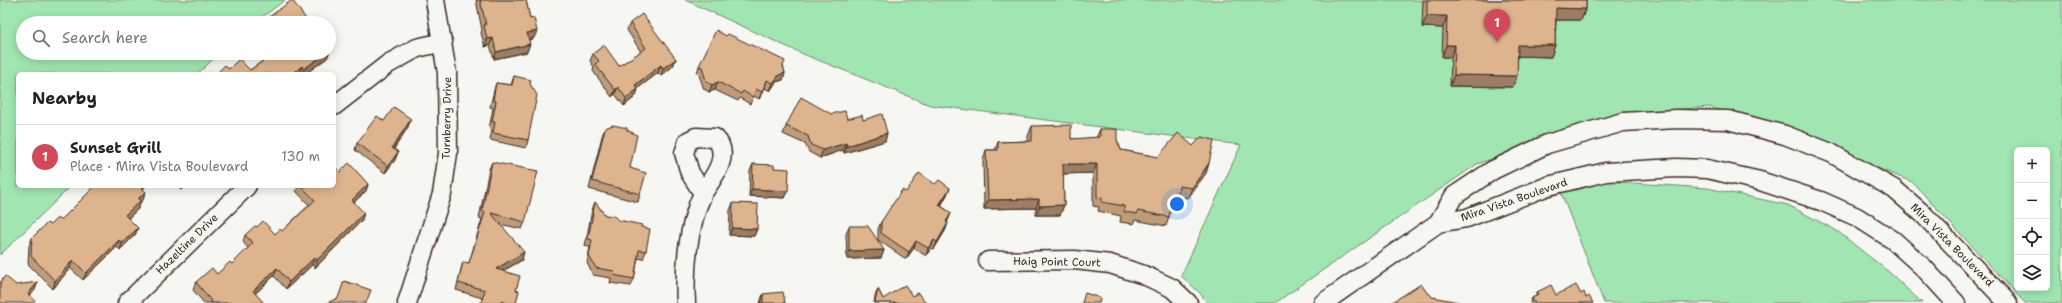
<!DOCTYPE html>
<meta charset="utf-8">
<style>
body{margin:0;font-family:"Shantell Sans",sans-serif;background:#f6f6f6;color:#222}
.controls{position:absolute;right:12px;bottom:12px;display:grid;overflow:hidden;border-radius:6px;box-shadow:0 2px 10px #0003}
.controls button{width:36px;height:36px;display:grid;place-items:center;padding:0;border:0;border-bottom:1px solid #e0e0e0;background:#fff;color:#222;font:20px sans-serif}
.you{position:absolute;left:1177px;top:204px;width:14px;height:14px;margin:-10px;border:3px solid #fff;border-radius:50%;background:#1a73e8;box-shadow:0 0 0 6px #1a73e833}
.badge{display:grid;place-items:center;width:26px;height:26px;border-radius:50%;background:#d1495b;color:#fff;font-size:13px;font-weight:700}
.pin{position:absolute;translate:-50% -33px;filter:drop-shadow(0 1px 2px #0008)}
.pin::after{content:'';position:absolute;top:21px;width:14px;height:12px;background:inherit;clip-path:polygon(0 0,100% 0,50% 100%)}
.list{margin:0;padding:0;list-style:none}
h2{display:flex;justify-content:space-between;align-items:center;height:52px;margin:0;padding:0 16px;font-size:17px}
h2 small{font-size:13px;font-weight:400;color:#767676}
.list li{display:grid;grid-template-columns:26px 1fr auto;gap:12px;align-items:center;box-sizing:border-box;height:64px;padding:0 16px;border-top:1px solid #e0e0e0}
.list b{display:block;font-size:15px;white-space:nowrap}
.list p{margin:0;font-size:13px;white-space:nowrap;color:#767676}
.list em{font-size:13px;font-style:normal;color:#767676}
.icon{flex:none;width:22px;height:22px;fill:none;stroke:currentColor;stroke-width:2;stroke-linecap:round;stroke-linejoin:round}
.map{position:relative;flex:none;width:2062px;height:303px;overflow:hidden}
.search{position:absolute;background:#fff;box-shadow:0 2px 10px #0003;left:16px;top:16px;width:320px;height:44px;display:flex;align-items:center;gap:10px;box-sizing:border-box;padding:0 14px;border-radius:22px;color:#767676;font-size:15px}
.panel{position:absolute;background:#fff;box-shadow:0 2px 10px #0003;left:16px;top:72px;width:320px;height:116px;border-radius:6px}
.map>svg:first-child{display:block}
</style>
<div class="map">
<svg width="2062" height="303" viewBox="0 0 2062 303">
<rect width="100%" height="100%" fill="#f6f6f2"/>
<filter id="ink" filterUnits="userSpaceOnUse"><feTurbulence type="fractalNoise" baseFrequency=".025" numOctaves="2"/><feDisplacementMap in="SourceGraphic" scale="8" xChannelSelector="R" yChannelSelector="G"/><feConvolveMatrix kernelMatrix="1 2 1 2 8 2 1 2 1" color-interpolation-filters="sRGB"/></filter>
<g filter="url(#ink)">
<path fill="#a1e6b2" stroke="#6e8868" fill-rule="evenodd" d="M0,0H285L254,23H23V53H220L197,74H18V186H71L0,255Z
M685,0H2062V303H2025L1912,182L1769,124L1709,107L1629,113L1477,164L1275,303H1207L1200,293L1181,276L1241,145L930,105L803,54ZM2017,150H2047V288H2017Z
M1603,181L1707,188L1788,205L1837,231L1890,273L1922,303H1604L1560,190Z"/>
<g fill="none" stroke-linecap="round" stroke-linejoin="round">
<defs>
<path id="minor" d="M334,106L388,64L417,48L443,42
M696,137L715,138C732,155 713,178 703,193L690,173L684,153L688,141Z
M1438,223L1454,196L1493,170L1547,144L1623,122L1676,119L1728,120L1785,135L1831,153L1894,189L1922,213L2008,303
M988,261L1075,260L1110,264L1144,275L1172,288L1188,303
M127,303L247,186
M407,303L442,194L448,153L447,73L435,0
M686,303C684,268 688,225 703,193
M1323,303L1438,223L1467,218L1548,186L1606,172L1676,168L1707,169L1760,181L1821,201L1857,217L1893,240L1924,268L1956,303"/>
</defs>
<use href="#minor" stroke="#3b2a1e" stroke-width="21"/>
<use href="#minor" stroke="#f6f6f2" stroke-width="18"/>
</g>
<path fill="#bf9b7a" stroke="#3b2a1e" d="M476,0H526L534,38L529,40L527,52L494,59L490,45L485,47L481,33L482,30Z
M1423,0H1586V9L1581,20H1556L1555,45L1551,57L1518,56L1513,87L1450,86L1451,57H1442L1443,28L1422,27Z
M630,23L676,59L673,66L661,76L658,73L638,88L636,96L624,106L615,94L612,97L593,71L594,67L590,61L593,54L619,66L641,52L627,30Z
M264,53H329L327,58L305,74H216L229,69L250,70L267,58Z
M699,66H783L785,73L783,80L776,82L770,91L765,88L759,99L754,96L750,104L740,98L738,101L715,90L709,92L704,89L699,75L697,73Z
M514,76L530,84L528,140L526,148L490,140L492,130L489,129L493,108L490,107L494,90L496,83L511,85Z
M831,114L847,119L863,120L887,133L885,141L844,153L843,150L820,158L809,152L805,144L783,134L786,126Z
M384,121L408,127L394,149L398,152L395,160L385,173L355,150L357,143Z
M1032,126L1071,139L1096,138L1100,129L1117,140L1121,150L1158,157L1209,163L1206,173L1188,198L1177,196L1174,203L1172,202L1169,217L1166,226L1135,220L1133,224L1120,222L1121,216L1098,211L1099,207L1093,206V173L1063,174L1064,205L1060,215H1036V208L984,209L983,160L986,150H995L998,142L1028,141V136Z
M605,128L627,130L630,168L640,194L638,202L589,189L602,136Z
M492,162L525,222L522,229L500,224L522,260L503,271L516,290V303H481L482,298L456,290L461,269L463,262L469,263L482,219L479,218L489,169Z
M753,164L774,168L788,191L785,198L749,196L750,171Z
M340,172L368,184L366,191L354,202L362,220L315,268L312,265L286,289L274,276L255,294L264,303H204L193,290L196,282L217,274L232,264L248,248L243,242L245,235L257,227L275,234L282,231L309,205L296,191L298,186H334Z
M177,186H185L181,190Z
M143,189V200L140,203L138,209L128,218L138,228L135,235L120,250L117,247L83,280L70,268L53,289L28,264L29,246L32,238L50,225L62,219Z
M906,192L947,195L941,206L951,213L947,223H948L945,231L934,249L931,248L926,256L914,248L906,259L878,240V229L881,222Z
M595,202L605,215L618,220L641,227L646,251L643,259L638,258L634,279L631,286L610,283L611,278L593,275L587,263L590,247L585,246L592,210Z
M733,203L757,229L754,236L729,235L730,210Z
M849,226L884,250L881,258L847,259L846,234Z
M878,289L883,299L912,296L926,303H874L875,296Z
M1537,292L1556,295L1581,294L1593,303H1530L1532,298L1536,296Z
M763,294L785,303H760Z"/>
<path fill="#9b7e63" stroke="#3b2a1e" d="M1556,8L1586,9L1581,20H1552Z
M1427,16H1447L1443,28L1422,27Z
M537,31L534,38L525,41L527,33Z
M493,38L490,45L485,47L487,39Z
M530,44L527,52L494,59L496,52Z
M1446,45H1455L1451,57H1442Z
M1518,45H1555L1551,57L1514,56Z
M326,53H329L327,58L305,74H302L304,69Z
M676,59L673,66L661,76L663,68Z
M661,65L658,73L633,92L635,85Z
M302,66L300,74H292Z
M785,73L783,80L776,82L770,91L773,83L779,75Z
M1454,75L1517,76L1513,87L1450,86Z
M767,80L765,88L759,99L762,92Z
M718,82L715,90L709,92L712,85Z
M618,87L615,94L612,97L615,90Z
M638,89L636,96L624,106L626,98Z
M411,119L408,127L389,156L392,148Z
M887,133L885,141L844,153L847,146Z
M846,143L843,150L820,158L823,150Z
M398,152L395,160L385,173L388,166Z
M1209,163L1206,173L1188,198L1192,188Z
M1063,164H1097L1093,173L1059,174Z
M368,184L366,191L349,207L352,200Z
M140,186H146L137,194Z
M182,186H185L181,190Z
M950,188L947,195L936,212L939,205Z
M752,189L788,191L785,198L749,196Z
M146,192L143,200L140,203L138,209L123,223L125,215L138,199Z
M1039,199L1036,208L984,209L988,200Z
M1064,205L1060,215H1036L1039,206Z
M364,213L362,220L315,268L317,260Z
M951,213L948,220L943,229L946,222Z
M948,223L945,231L934,249L937,242Z
M138,228L135,235L120,250L122,243Z
M732,228L757,229L754,236L729,235Z
M119,240L117,247L83,280L86,273Z
M934,240L931,248L926,256L928,248Z
M916,241L914,248L906,259L909,252Z
M884,250L881,258L847,259L849,251Z
M524,252L522,260L494,276L496,269Z
M315,257L312,265L286,289L289,282Z
M73,260L70,268L53,289L55,281Z
M277,268L274,276L250,298L253,291Z
M38,282L35,290L25,302L28,294Z"/>
<path fill="#deb48e" stroke="#3b2a1e" d="M292,0L309,23H261Z
M480,0H526L530,19L534,18L537,31L527,33L530,44L496,52L493,38L487,39L484,25H486Z
M1427,0H1586V9L1556,8L1555,45H1518L1517,76L1454,75L1455,45H1446L1447,16H1427Z
M642,14L676,59L663,68L661,65L635,85L638,89L626,98L618,87L615,90L595,64L599,61L593,54L604,45L619,66L646,48L630,23Z
M716,30L726,36L728,34L785,61L783,66L785,73L779,75L773,83L767,80L762,92L756,89L753,97L743,91L741,94L718,82L712,85L706,81L702,67L699,66Z
M272,53H326L304,69L302,66L292,74H216L225,65L229,69L239,59L250,70L273,54Z
M514,76L531,80L530,84L537,95L528,140L493,133L495,122H492L496,101L493,100L496,83L512,85Z
M801,97L831,114L845,111L847,119L862,115L863,120L882,114L887,133L847,146L846,143L823,150L811,145L808,136L786,126Z
M394,107L411,119L392,148L398,152L388,166L357,143L377,116L384,121Z
M613,125L627,128V130L637,135L630,168L646,173L640,194L592,181L605,128Z
M1071,125V139L1100,137V129H1117V140L1121,150L1158,157L1178,133L1193,146L1201,137L1214,140L1209,163L1192,188L1179,186L1178,193H1174L1169,217L1138,211L1137,214L1124,212V206L1102,202V198L1097,197V164H1063L1064,205L1039,206V199L988,200L986,150H998V142L1032,141V126Z
M492,162L538,171L525,222L491,213L524,252L496,269L520,276L516,290L519,291L516,303H507L501,301L500,303H481L485,290L458,283L463,262L469,263L485,212L482,211Z
M349,163L368,184L352,200L364,213L317,260L315,257L289,282L277,268L253,291L264,303H211V301L196,282L212,268L217,274L230,262L232,264L253,243L245,235L255,226L257,227L263,221L275,234L280,229L282,231L315,200L301,186H334V166L340,172Z
M753,164L774,165V168L789,169L788,191L752,189Z
M919,173L935,184L939,180L950,188L939,205L951,213L946,222L948,223L937,242L934,240L928,248L916,241L909,252L881,233V222L902,190L906,192Z
M95,186H140L146,192L138,199L140,201L125,215L138,228L122,243L119,240L86,273L73,260L55,281L31,256L32,238L47,223L50,225L56,219H62Z
M595,202L605,215L614,216L618,220L642,225L641,227L650,229L646,251L639,250L634,279L613,275L614,271L596,268L589,256L592,240L588,239Z
M733,203L758,204L757,229L732,228Z
M849,226H868L884,250L849,251Z
M5,276L16,285L38,282L28,294L35,300L33,303H0V283Z
M344,281L371,290L366,303H327L338,298Z
M1421,284L1427,293H1429L1432,297L1459,302L1458,303H1391Z
M905,285L912,296L918,293L926,303H875L878,289L883,299Z
M1551,285L1556,295L1576,285L1581,294L1584,292L1586,298L1589,296L1593,303H1535L1532,298L1538,295L1537,292Z
M783,292L785,303H763V294Z
M1085,293L1100,298L1099,303H1082Z"/>
</g>
<g text-anchor="middle" dominant-baseline="central" stroke-width="4" stroke-linejoin="round" paint-order="stroke">
<g font-size="11" fill="#3b2a1e" stroke="#f6f6f2">
<text transform="translate(447 118) rotate(-89)">Turnberry Drive</text>
<text transform="translate(1514 200) rotate(-19)">Mira Vista Boulevard</text>
<text transform="translate(187 244) rotate(-44)">Hazeltine Drive</text>
<text transform="translate(1952 245) rotate(45)">Mira Vista Boulevard</text>
<text transform="translate(1057 262) rotate(1)">Haig Point Court</text>
</g>
</g>
</svg>
<div class="controls">
<button>+</button>
<button>−</button>
<button><svg class="icon" aria-label="locate" viewBox="0 0 24 24"><circle cx="12" cy="12" r="6"/><path d="M12 2v4M12 18v4M2 12h4M18 12h4"/></svg></button>
<button><svg class="icon" aria-label="layers" viewBox="0 0 24 24"><path d="M12 4l9 5-9 5-9-5zM3 14l9 5 9-5"/></svg></button>
</div>
<div class="you"></div>
<div class="pin badge" style="left:1497px;top:42px">1</div>
<div class="search"><svg class="icon" aria-label="search" viewBox="0 0 24 24"><circle cx="10" cy="10" r="6"/><path d="M15 15l6 6"/></svg>Search here</div>
<section class="panel">
<h2>Nearby<small></small></h2>
<ul class="list">
<li><span class="badge">1</span><div><b>Sunset Grill</b><p>Place · Mira Vista Boulevard</p></div><em>130 m</em></li>
</ul>
</section>
</div>
